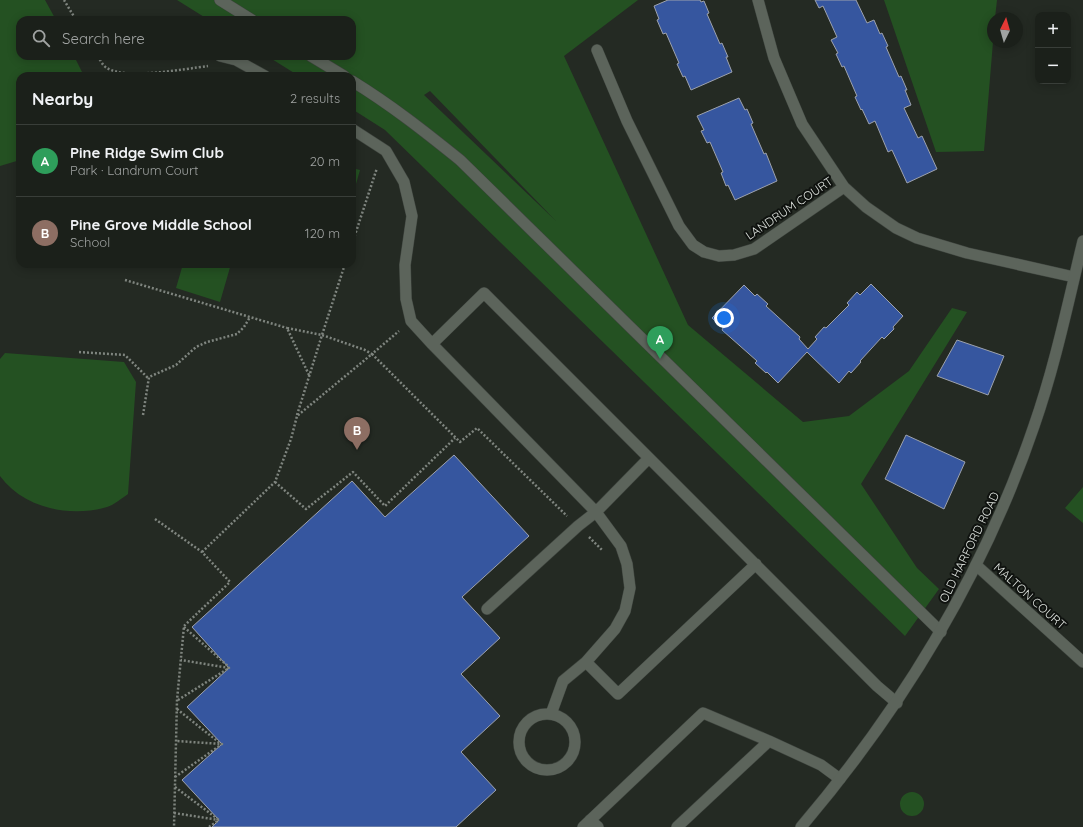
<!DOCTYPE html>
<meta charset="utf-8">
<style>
body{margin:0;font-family:Quicksand,sans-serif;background:#242823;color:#f1f3f6}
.controls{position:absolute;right:12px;top:12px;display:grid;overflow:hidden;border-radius:8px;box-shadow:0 2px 10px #0003}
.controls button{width:36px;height:36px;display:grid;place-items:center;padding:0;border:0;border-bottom:1px solid #393e39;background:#1b201a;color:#f1f3f6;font:20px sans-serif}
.compass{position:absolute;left:987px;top:12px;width:36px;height:36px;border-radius:50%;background:#1b201a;box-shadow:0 2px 10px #0003;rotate:5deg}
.you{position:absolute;left:724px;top:318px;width:14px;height:14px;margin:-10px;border:3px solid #fff;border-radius:50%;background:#1a73e8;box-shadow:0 0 0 6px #1a73e833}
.badge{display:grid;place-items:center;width:26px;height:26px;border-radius:50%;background:#95b6fd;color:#fff;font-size:13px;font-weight:700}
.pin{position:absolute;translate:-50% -33px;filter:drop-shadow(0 1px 2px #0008)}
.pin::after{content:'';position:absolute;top:21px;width:14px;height:12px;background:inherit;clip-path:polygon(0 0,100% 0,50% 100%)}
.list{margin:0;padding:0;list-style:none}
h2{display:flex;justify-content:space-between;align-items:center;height:52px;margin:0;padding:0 16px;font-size:17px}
h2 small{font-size:13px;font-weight:400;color:#a0a3a2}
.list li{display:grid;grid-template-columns:26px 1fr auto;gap:12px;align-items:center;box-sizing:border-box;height:72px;padding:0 16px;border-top:1px solid #393e39}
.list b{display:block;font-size:15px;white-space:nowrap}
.list p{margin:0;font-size:13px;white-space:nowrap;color:#a0a3a2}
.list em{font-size:13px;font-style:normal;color:#a0a3a2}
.icon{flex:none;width:22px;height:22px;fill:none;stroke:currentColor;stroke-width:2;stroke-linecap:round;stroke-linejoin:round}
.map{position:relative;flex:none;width:1083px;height:827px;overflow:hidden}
.search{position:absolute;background:#1b201a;box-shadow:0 2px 10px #0003;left:16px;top:16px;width:340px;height:44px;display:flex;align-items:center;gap:10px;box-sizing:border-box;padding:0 14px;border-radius:12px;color:#a0a3a2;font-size:15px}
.panel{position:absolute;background:#1b201a;box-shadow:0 2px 10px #0003;left:16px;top:72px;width:340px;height:196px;border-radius:12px}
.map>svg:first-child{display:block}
</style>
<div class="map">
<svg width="1083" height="827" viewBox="0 0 1083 827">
<rect width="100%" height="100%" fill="#242a23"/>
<path fill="#245122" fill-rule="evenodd" d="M0,0H45L56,20H20V56H74L84,76H20V160L0,166Z
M177,0H638L564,56L688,325L803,422L849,416L909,371L952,308L967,312L861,484L917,568L939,589L905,636L385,130L352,109V76H299L267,56H352V20H209ZM430,91L556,221L424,95Z
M884,0H997L995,18H993V42L984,151L936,152Z
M352,168L360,170L352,198Z
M183,264H231L220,302L176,288Z
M5,353L124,362L136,382L128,494C122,498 114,505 107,507C70,518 23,508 0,476V359Z
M1083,487V523L1065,508Z
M900 804a12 12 0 1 1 24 0a12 12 0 1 1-24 0Z"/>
<path fill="#36569f" stroke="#9da2ad" d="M668,0H700L701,2L704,1L709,13L707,14L720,44L722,43L728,57H726L732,72L691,90L685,76L683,77L677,64L679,63L666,33L663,34L657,20L659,19L654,6Z
M815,0H856L867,23L874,20L880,34L882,33L888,46L886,47L899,77L901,76L907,90H905L911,105L904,108L918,138L922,136L937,169L907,183L892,150L888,152L875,121L869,124L862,109L861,110L855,97L857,96L844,66L842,67L836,54L838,53L831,40L837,37L823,6L819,8Z
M739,98L745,110L747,109L753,123L751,124L764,154L766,153L777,181L735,200L728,185L726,186L721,173L723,172L710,142L707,143L701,131L704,130L697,116Z
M871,284L903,316L893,327L894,329L884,339L882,337L860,361L861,362L851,373L849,371L839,383L807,352L778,383L767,372L766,373L755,363L757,361L722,330L723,328L712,318L744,285L755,296L757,294L768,304L766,306L800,337L799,339L808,349L817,339L815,337L824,327L826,328L849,305L847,303L857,292L860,295Z
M957,340L1004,356L988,395L937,376Z
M906,435L965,462L944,509L885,479Z
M454,455L529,536L462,597L500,638L461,674L500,716L461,752L496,790L456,827H212L219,820L182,780L222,744L187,707L229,668L192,627L352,481L385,517Z"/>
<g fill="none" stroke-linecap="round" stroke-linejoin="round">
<defs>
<path id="service" d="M220,0L252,20
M220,56L236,60L265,76
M311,56L344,76
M352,81C391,105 424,131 460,160L941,632
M352,129L386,151L404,182L412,216L405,265L406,299L411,321L432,344
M649,458L596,512L432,344L484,293L877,686L897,703
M487,609L578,526L596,512L621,546L627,564L630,588L625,611L615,629L586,662L563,681L551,714
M586,662L618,694L756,564
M519 742a28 28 0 1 1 56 0a28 28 0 1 1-56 0Z
M769,741L821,765L840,779
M590,820L598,827
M583,827L703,713L769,741L677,827"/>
<path id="minor" d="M758,0L774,58L802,124L844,187
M597,50L627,121L679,226L693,245L704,252L719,256L734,255L754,249L844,187L866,207L896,228L917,238L967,253L1074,277
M976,565L1083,662"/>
<path id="tertiary" d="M801,827C903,707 983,576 1034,426C1055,366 1068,303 1083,241"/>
</defs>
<use href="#service" stroke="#3f453f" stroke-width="12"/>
<use href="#minor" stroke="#3f453f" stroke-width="12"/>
<use href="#tertiary" stroke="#3f453f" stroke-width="12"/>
<path stroke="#7f857f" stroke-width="2.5" stroke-dasharray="2 2" stroke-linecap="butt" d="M64,0L76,20
M98,56C100,60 103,66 107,68C126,80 184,69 208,66
M352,244L377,168
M125,280L287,328
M79,352L125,355L148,378
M309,375L287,328L322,335L345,264
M143,415L149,377L176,365L196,347L207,342L237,334L244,327L250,317
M297,415L322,335L365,350L372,354L399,331
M275,482L306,509L353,472L385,506L455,438
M155,519L202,552L230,582L184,626L177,700L174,827
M589,537L603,551
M202,552L275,482L291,439L297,416L372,354L460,442L477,428L567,516
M184,627L229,667
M178,700L229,668L181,660
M177,709L221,744
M175,777L222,744L176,741
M175,787L219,820
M174,813L219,820
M209,827L219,820"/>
<use href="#service" stroke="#5c645b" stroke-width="11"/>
<use href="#minor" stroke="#5c645b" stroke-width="11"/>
<use href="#tertiary" stroke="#5c645b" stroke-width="11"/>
</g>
<g text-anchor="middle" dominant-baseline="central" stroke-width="4" stroke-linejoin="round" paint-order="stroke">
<g font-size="12" fill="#dfe4df" stroke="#0f120f">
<text transform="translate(789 208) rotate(-34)">LANDRUM COURT</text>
<text transform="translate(969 547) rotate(-64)">OLD HARFORD ROAD</text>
<text transform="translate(1030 596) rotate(42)">MALTON COURT</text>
</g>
</g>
</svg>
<div class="controls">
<button>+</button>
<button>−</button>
</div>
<svg class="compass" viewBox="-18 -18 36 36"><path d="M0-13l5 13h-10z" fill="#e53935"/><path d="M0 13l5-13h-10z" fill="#a0a3a2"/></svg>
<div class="you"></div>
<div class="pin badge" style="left:660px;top:359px;background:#2e9e5b">A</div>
<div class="pin badge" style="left:357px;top:450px;background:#8d6e63">B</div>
<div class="search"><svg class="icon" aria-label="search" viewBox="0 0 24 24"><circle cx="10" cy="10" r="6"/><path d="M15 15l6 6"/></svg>Search here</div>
<section class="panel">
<h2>Nearby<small>2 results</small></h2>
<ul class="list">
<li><span class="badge" style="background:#2e9e5b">A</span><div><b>Pine Ridge Swim Club</b><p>Park · Landrum Court</p></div><em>20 m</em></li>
<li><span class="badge" style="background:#8d6e63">B</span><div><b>Pine Grove Middle School</b><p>School</p></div><em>120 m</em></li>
</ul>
</section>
</div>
